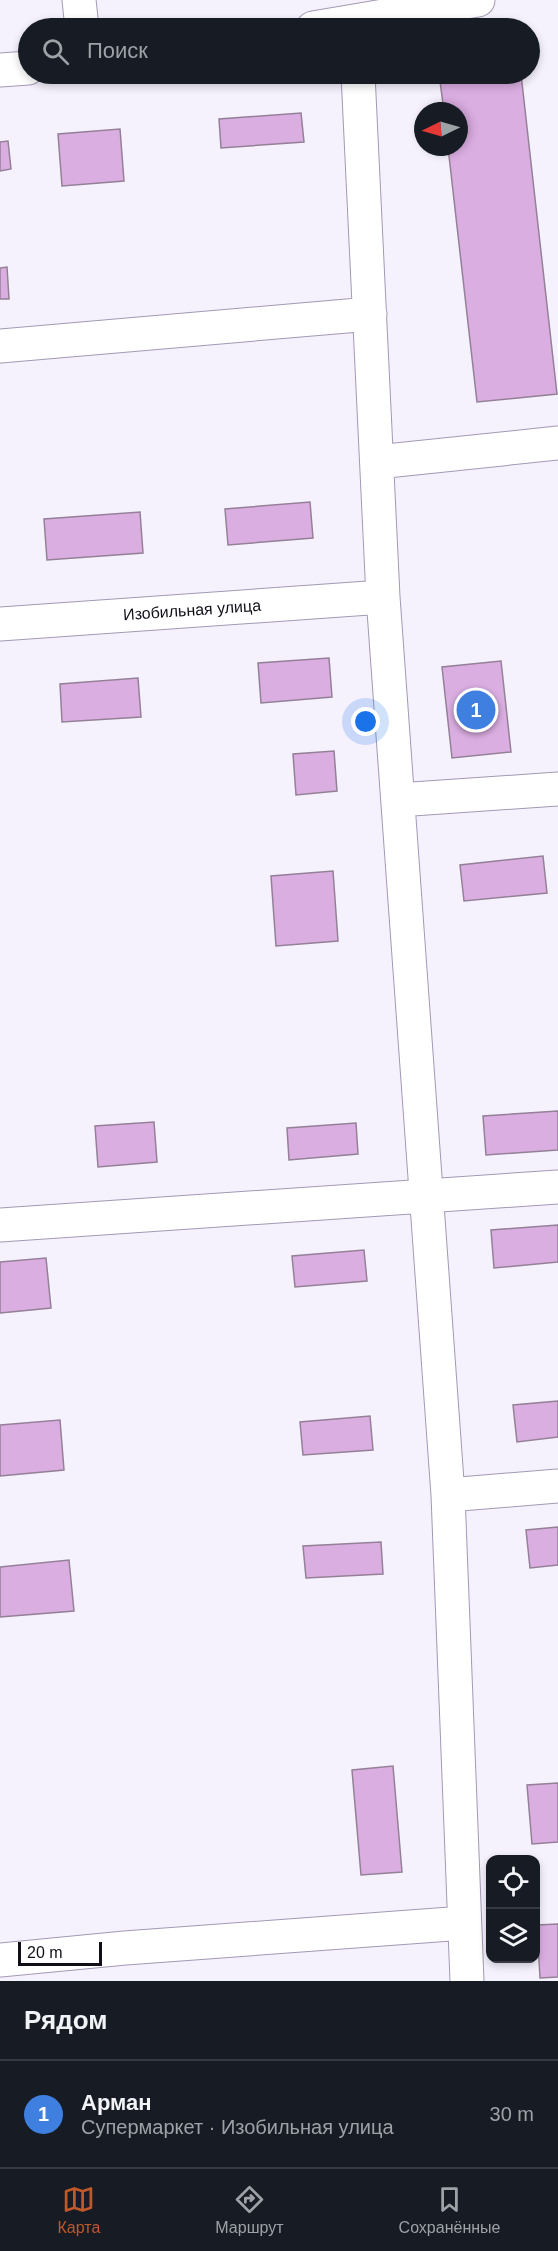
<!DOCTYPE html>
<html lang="ru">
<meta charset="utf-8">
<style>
body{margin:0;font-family:Arial,sans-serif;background:#242831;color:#f1f3f6}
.controls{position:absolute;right:18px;bottom:18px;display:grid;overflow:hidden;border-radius:12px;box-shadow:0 3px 9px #0003}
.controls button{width:54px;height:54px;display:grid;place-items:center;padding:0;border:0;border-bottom:2px solid #363941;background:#171b24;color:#f1f3f6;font:30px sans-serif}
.compass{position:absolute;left:414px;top:102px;width:54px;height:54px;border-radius:50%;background:#171b24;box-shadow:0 3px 9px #0003;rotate:265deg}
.scale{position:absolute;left:18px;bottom:15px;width:84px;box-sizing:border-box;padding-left:6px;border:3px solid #120e18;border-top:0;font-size:16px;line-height:21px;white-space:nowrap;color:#120e18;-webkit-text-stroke:4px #fff;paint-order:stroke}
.you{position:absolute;left:366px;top:722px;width:21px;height:21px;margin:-15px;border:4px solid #fff;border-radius:50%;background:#1a73e8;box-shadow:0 0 0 9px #1a73e833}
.badge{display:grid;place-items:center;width:39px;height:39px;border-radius:50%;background:#bf5929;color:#fff;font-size:20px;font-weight:700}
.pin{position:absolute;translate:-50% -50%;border:3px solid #fff;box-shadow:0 2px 6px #0006}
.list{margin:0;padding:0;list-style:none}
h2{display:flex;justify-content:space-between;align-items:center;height:78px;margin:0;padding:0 24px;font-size:26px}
h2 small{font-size:20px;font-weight:400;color:#9ea1a6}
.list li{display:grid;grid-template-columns:39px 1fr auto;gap:18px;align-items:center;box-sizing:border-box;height:108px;padding:0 24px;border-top:2px solid #363941}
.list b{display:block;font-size:22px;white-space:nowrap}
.list p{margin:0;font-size:20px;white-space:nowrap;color:#9ea1a6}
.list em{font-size:20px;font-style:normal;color:#9ea1a6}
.icon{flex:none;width:33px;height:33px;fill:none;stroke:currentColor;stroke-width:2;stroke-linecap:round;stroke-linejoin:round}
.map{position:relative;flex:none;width:558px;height:1981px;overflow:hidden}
.search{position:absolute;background:#171b24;box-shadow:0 3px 9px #0003;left:18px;right:18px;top:18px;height:66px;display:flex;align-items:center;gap:15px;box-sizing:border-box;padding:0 21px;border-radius:33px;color:#9ea1a6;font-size:22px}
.sheet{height:186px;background:#171b24}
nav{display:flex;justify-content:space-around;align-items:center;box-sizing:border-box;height:84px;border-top:2px solid #363941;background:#171b24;font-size:16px;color:#9ea1a6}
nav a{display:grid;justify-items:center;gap:3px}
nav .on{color:#bf5929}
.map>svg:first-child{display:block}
</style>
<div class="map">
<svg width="558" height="1981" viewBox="0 0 558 1981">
<rect width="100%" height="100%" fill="#f5f1fd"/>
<path fill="#dbaee2" stroke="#948097" stroke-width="1.5" d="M439,74H521L557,394L477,402L448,147H459V111H444Z
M301,113L304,142L221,148L219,119Z
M120,129L124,181L62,186L58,134Z
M8,141L11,169L0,171V142Z
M7,267L9,299H0V268Z
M310,502L313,538L228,545L225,509Z
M140,512L143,553L47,560L44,519Z
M329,658L332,697L261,703L258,663Z
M501,661L511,752L452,758L442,667Z
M138,678L141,717L62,722L60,684Z
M334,751L337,791L296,795L293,754Z
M543,856L547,893L464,901L460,865Z
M333,871L338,941L276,946L271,876Z
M558,1111V1150L486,1155L483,1116Z
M154,1122L157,1162L98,1167L95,1126Z
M356,1123L358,1154L289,1160L287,1128Z
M558,1225V1262L494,1268L491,1230Z
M364,1250L367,1281L295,1287L292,1256Z
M46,1258L51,1308L0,1313V1262Z
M558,1401V1437L517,1442L513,1405Z
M370,1416L373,1450L303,1455L300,1422Z
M60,1420L64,1470L0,1476V1425Z
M558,1527V1565L530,1568L526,1530Z
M381,1542L383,1574L306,1578L303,1546Z
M69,1560L74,1611L0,1617V1567Z
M393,1766L402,1872L361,1875L352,1770Z
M558,1783V1842L532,1844L527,1785Z
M558,1924V1977L540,1978L537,1925Z"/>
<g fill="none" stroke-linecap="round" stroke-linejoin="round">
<defs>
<path id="minor" d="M79,0L82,28
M313,28L478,0
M0,70L28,68
M358,74L383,597L448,1495L467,1981
M0,346L370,314
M377,462L558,443
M0,624L383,597
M398,800L558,789
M0,1225L558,1187
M448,1495L558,1486
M0,1960L125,1948L464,1923"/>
</defs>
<use href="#minor" stroke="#a399b4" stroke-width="35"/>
<use href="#minor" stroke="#fff" stroke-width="33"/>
</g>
<g text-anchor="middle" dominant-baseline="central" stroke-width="4.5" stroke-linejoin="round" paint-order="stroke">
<g font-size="16" fill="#120e18" stroke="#fff">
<text transform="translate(192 610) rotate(-4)">Изобильная улица</text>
</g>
</g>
</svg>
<div class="controls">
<button><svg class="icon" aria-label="locate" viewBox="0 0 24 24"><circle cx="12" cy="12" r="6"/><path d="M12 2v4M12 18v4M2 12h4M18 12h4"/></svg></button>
<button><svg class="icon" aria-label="layers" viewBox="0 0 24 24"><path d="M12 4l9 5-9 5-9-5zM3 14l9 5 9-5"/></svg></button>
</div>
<svg class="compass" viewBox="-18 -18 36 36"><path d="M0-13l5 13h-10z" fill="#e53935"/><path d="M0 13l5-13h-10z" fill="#9ea1a6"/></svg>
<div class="scale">20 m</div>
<div class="you"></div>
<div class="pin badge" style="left:476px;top:710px;background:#3f7fe0">1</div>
<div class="search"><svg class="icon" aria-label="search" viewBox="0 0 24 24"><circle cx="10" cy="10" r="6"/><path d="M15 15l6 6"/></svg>Поиск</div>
</div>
<section class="sheet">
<h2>Рядом<small></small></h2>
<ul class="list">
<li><span class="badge" style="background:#3f7fe0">1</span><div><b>Арман</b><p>Супермаркет · Изобильная улица</p></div><em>30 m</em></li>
</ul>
</section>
<nav>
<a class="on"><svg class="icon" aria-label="map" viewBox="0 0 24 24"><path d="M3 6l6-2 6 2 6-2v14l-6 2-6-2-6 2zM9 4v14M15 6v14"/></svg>Карта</a>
<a><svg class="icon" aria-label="directions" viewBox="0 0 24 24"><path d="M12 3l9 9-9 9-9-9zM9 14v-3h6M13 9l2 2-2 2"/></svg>Маршрут</a>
<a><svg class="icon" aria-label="saved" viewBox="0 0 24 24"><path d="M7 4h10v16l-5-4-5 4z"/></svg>Сохранённые</a>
</nav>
